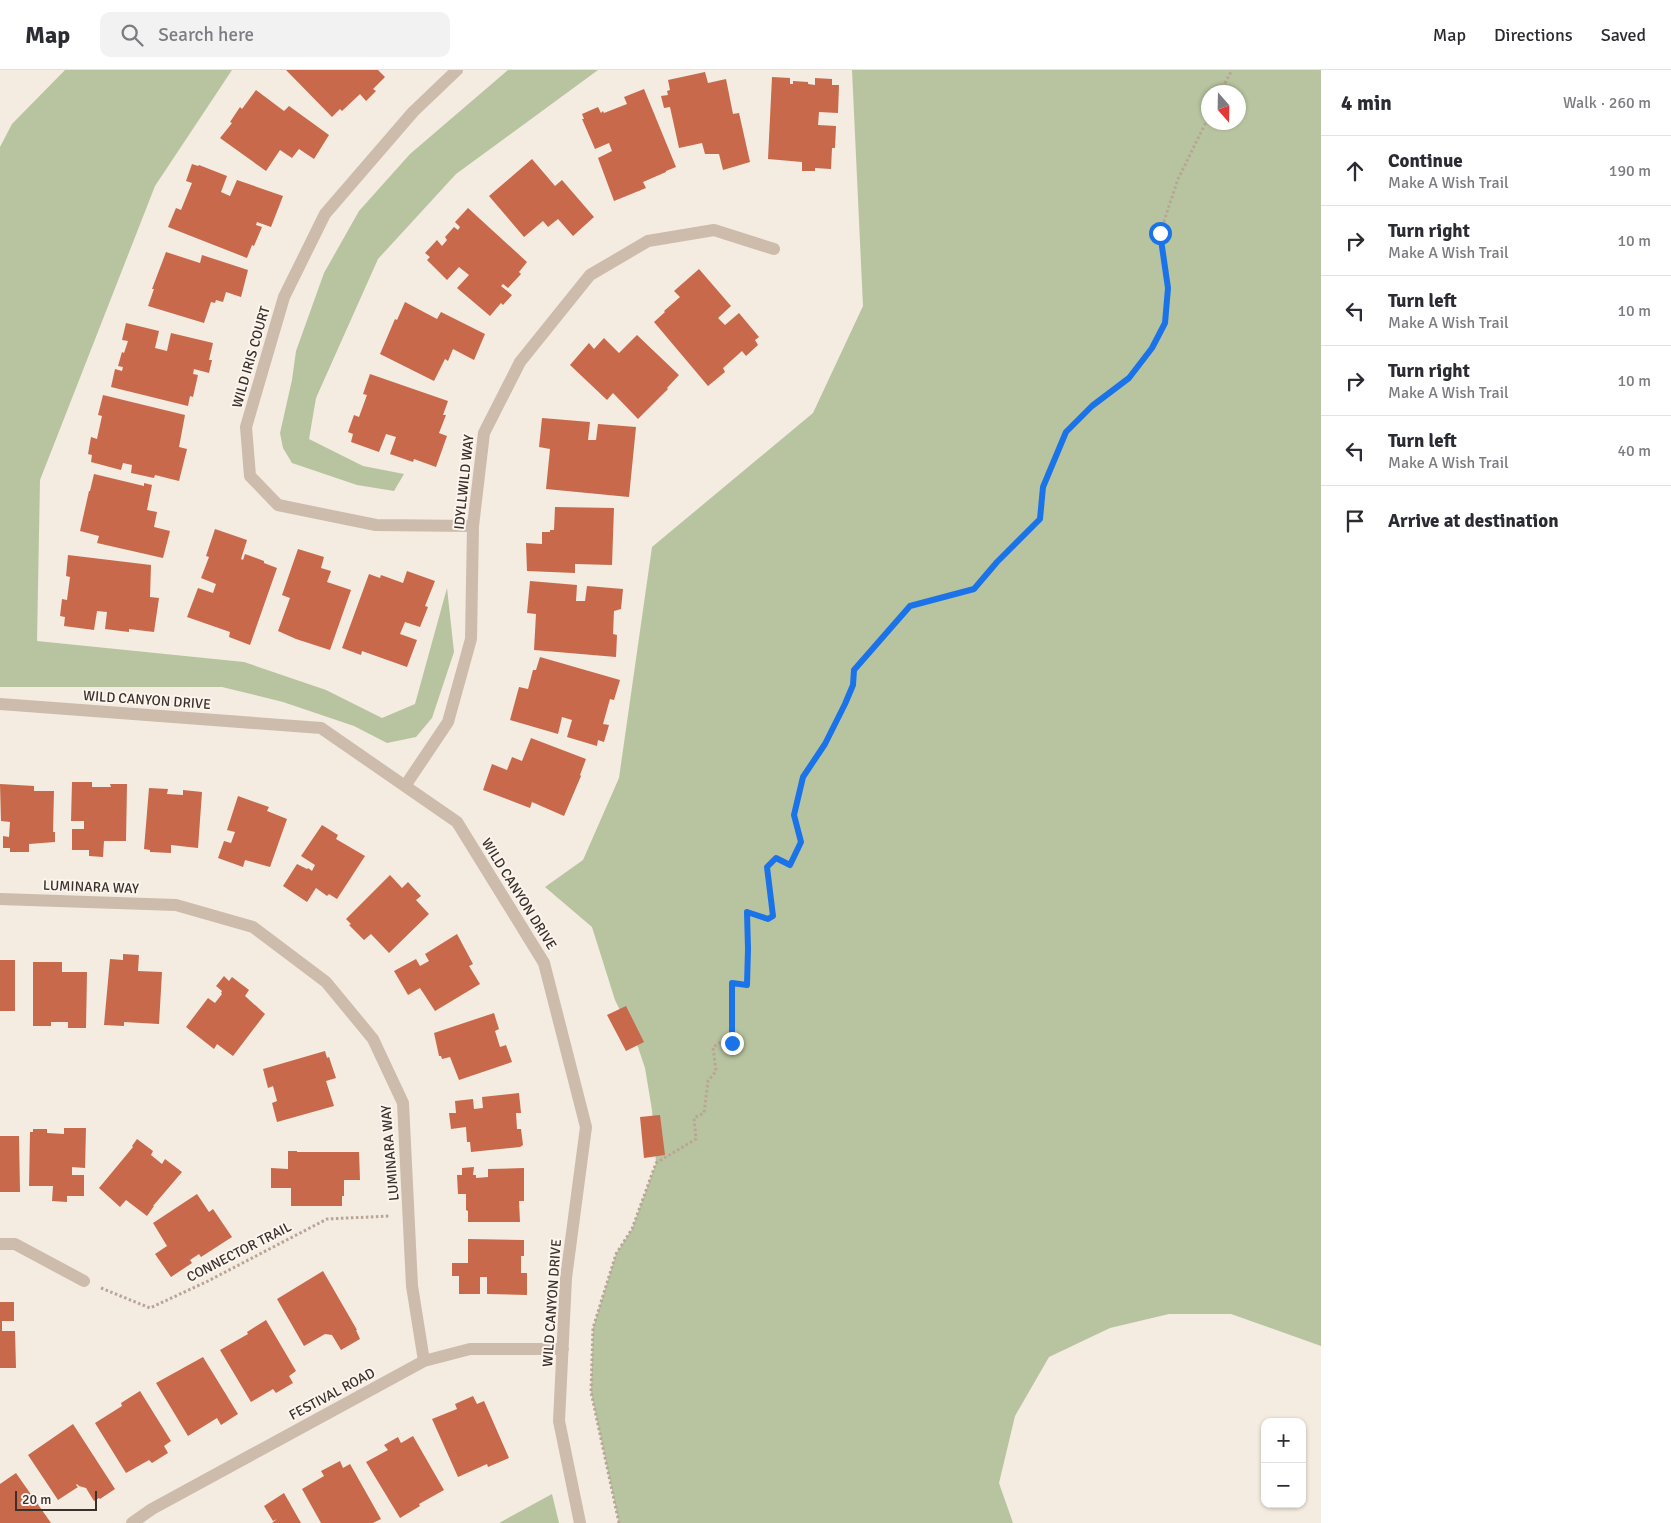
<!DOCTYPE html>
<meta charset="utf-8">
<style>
body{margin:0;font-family:Signika,sans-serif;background:#f2f2f3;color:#2b2b33}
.controls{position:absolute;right:15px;bottom:15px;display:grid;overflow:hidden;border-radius:10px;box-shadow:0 1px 4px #0004}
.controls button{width:45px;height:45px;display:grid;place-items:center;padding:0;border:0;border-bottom:1px solid #e1e1e2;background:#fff;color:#2b2b33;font:25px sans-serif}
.compass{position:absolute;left:1201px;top:15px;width:45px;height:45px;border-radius:50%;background:#fff;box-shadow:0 1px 4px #0004;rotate:160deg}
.scale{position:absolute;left:15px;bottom:12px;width:82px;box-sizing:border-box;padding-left:5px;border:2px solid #3b302b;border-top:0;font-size:14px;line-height:18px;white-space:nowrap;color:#3b302b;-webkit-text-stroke:4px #fbf5ee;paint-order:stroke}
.stop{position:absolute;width:15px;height:15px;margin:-11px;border:4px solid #1a73e8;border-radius:50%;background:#fff}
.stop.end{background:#1a73e8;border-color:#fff;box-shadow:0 1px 5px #0008}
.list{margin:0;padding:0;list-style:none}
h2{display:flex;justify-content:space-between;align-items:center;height:65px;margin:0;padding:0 20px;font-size:21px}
h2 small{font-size:16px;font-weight:400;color:#7c7c81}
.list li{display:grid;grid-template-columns:32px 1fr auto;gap:15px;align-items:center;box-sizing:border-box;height:70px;padding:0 20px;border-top:1px solid #e1e1e2}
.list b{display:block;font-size:19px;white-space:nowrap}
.list p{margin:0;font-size:16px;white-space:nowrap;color:#7c7c81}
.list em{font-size:16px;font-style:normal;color:#7c7c81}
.icon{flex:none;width:28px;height:28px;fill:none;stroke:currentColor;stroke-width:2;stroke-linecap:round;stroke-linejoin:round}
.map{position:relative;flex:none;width:1321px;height:1453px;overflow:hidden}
header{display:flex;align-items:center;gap:30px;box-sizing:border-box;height:70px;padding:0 25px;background:#fff;border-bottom:1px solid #e1e1e2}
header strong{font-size:24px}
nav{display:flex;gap:28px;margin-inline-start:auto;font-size:18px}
.search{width:350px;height:45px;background:#f2f2f3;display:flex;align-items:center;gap:12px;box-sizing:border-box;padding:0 18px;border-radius:10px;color:#7c7c81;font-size:19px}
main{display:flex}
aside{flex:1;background:#fff}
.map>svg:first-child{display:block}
</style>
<header>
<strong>Map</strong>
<div class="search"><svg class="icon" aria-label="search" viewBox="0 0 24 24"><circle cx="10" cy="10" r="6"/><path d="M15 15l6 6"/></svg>Search here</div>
<nav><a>Map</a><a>Directions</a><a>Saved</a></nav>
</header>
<main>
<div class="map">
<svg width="1321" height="1453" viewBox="0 0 1321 1453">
<rect width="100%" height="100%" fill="#f4ebe1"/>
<path fill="#b8c4a0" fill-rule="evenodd" d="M65,0H232L155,116L40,410L37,571L244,592L326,620L382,648L415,634L447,518L454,582L432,648L416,667L387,673L354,656L283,632L222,617H0V77L12,54Z
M508,0H598L456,104L378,189L316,328L309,369L363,396L404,404L394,421L357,415L292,393L283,378L280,363L292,310L296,281L324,203L359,141L410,84Z
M852,0H1321V1276L1231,1244H1169L1110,1258L1049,1287L1015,1346L999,1413L1013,1453H619L591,1322L593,1258L616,1184L632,1159L656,1093L652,1040L645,998L638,977L615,930L592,857L545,817L583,790L619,708L652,477L813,343L863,236ZM1208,22H1238V52H1208Z
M552,1424L559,1453H499Z"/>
<path fill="#c8694b" d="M286,0H378L385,7L373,19L376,21L366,31L360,24L342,41L340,39L332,47Z
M705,2L708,13L726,9L733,44L739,43L750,92L723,100L719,84H705L702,73L679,78L670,37L664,38L661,26L668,25L667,21L670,20L668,10Z
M772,7L790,8V14H793V11L808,12V14L815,15V8L832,9V15H839L838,43L819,42L818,55L836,56L835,78H832L831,99L815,98V101H802V92L768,89Z
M644,19L676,97L666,101V102L643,112L646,118L614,131L598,88L612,81L609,73L595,79L582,49H584L582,44L598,37L601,43L603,41L604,43L627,34L624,27Z
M256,20L284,41L289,36L329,65L314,89L299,79L292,88L280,80L266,101L220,68L232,53L230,52L240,37L242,39Z
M532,89L555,116L562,110L594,147L573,166L558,149L548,157L543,151L524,167L489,126Z
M192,94L198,96L199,95L227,106L221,122L230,126L237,110L283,126L271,157L257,152L256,155L262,157L254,176L252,175L247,188L168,157L176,138L181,140L192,113L186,111Z
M468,138L527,192L519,202L521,204L508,218L503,214L501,216L512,225L503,235L501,233L490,246L457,218L469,205L459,197L447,210L427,190L430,187L425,183L437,170L442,176L447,170L445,167L454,157L458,160L460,157L455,152Z
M166,182L200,193L202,185L248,200L241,227L226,222L223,232L216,230L215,233L211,232L204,253L148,236L154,219H152Z
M699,199L731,236L718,248L725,255L739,243L759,267L755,270L758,275L746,286L742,281L723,298L725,302L708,316L654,252L665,242L664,241L680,227L674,221Z
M405,232L437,249L441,242L485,264L474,290L453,279L448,291L445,289L434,311L380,284L395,249L397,250Z
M126,253L159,261L155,278L167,281L171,263L213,273L209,290H212L209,303L194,299L193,304L198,305L193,327L190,326L188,336L111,317L115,299L122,301L123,297L118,296L122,282L124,283L128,271L122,270Z
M637,265L679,305L667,318L668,319L638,349L613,323L607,330L570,295L589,273L594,279L604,268L619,283Z
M370,304L448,331L443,345H446L439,363L447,366L436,397L414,389L413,392L390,384L396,367L386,364L379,382L351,372L353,364L348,362L354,345L359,347L367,325L363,324Z
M103,325L185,345L179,377L187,379L179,411L155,405L154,408L131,403L132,395L123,393L121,400L91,392L92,385L88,384L91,367L97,369L102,346L98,345Z
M542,348L590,352L588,370H596L598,354L636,357L629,427L546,419L550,379L539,377Z
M94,404L144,416V413L152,415L147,440L157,442L154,457L170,461L163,488L97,473L99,466L80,461L89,421H90Z
M555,437L614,438L612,495L575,494V503L527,501L526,473L542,474V462H550V460H554Z
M215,459L247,470L241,489L243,490L245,484L264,491V493L277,498L250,575L229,567L230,562L187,547L198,518L213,523L216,514L201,508L209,487L206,486Z
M298,479L324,487L321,498L331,501L327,512L351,520L330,580L296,569L278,561L290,528L282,525Z
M68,485L151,495L150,527L159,528L154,562L129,559V562L105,559L107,542L97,541L94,560L64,556L65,547L60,546L62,529L67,530L70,507L66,506Z
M407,501L435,511L425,536L428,537L420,557L405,552L400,564L417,570L407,597L362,581L361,585L342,578L369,504L380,508L381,505L403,513Z
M530,511L577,515L576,531H585L587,516L623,519L621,539L614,541L613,564L617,565L616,587L534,580L536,544L527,543Z
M540,587L620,610L614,630L610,629L603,654L609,655L604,672L598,670L597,676L567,667L572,650L562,647L558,664L510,650L519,617L528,619L533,600H536Z
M531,668L586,689L580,705L581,706L564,746L532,732L530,738L483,720L492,694L507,700L512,687L522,691Z
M72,712H92V717H111L110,714H127L126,771H104L103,787L89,786V780H72V759H84V751H71Z
M0,714L34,716V721H54L53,762H55V772L29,774V782H10V778H3V766L9,767L10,752L1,751Z
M149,718L168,719L167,724L183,725V720L202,722L198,778L171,775V783L150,782V780L144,779Z
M238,726L269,737L267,741L287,749L270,797L245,790L243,797L218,788L224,771L231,773L235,762L227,760Z
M322,755L338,765L336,769L365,786L337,829L329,824L327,826L316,818L307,832L283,816L297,794L307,799L308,798L312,801L315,795L301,786Z
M390,805L402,818L408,812L421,826L416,830L429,844L389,883L371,864L364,870L349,855L351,854L346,849Z
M457,864L473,894L469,896L480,914L435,941L420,918L408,925L394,901L416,889L420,896L429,891L425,884Z
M123,884L139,885L138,901L162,902L159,954L124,952V956L104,955L110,889L123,890Z
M0,890H15V941H0Z
M33,892H62V902H87L86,958H68V952H51V956H33Z
M224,906L229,911L232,907L249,920L245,926L265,944L233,986L217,974L214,979L186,957L208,928L215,933L222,924L221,923L222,921L216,916Z
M626,936L644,972L626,981L607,945Z
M494,943L499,959L495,961L500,977L506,975L512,992L459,1010L450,987L442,989L441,986H439L434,963Z
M325,981L327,988L329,987L336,1008L326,1011L334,1036L277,1052L272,1033L277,1031L273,1016L268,1018L263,999Z
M519,1023L521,1043H516L517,1059H521L523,1075L520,1077L471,1082L470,1072H467L466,1057L451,1059L449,1043H456L455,1031L473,1029L474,1039L483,1038L482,1027Z
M660,1045L665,1085L644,1088L640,1047Z
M64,1058H86L85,1098L72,1097V1105H84V1126H67V1132L52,1131L53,1116H29L30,1062H33V1059H47V1063L64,1064Z
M0,1066H19L20,1122H0Z
M137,1069L153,1081L151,1085L162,1094L165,1089L182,1102L153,1136H154L147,1146L126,1130L120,1137L99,1118L133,1077L132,1076Z
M288,1081H297V1082H359L360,1110H344V1126H342V1136H291V1118H271V1098L288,1099Z
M474,1097L473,1105H476V1108L488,1107V1099L524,1098V1131H519L520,1152H468V1141L466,1140V1124H458L457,1105H462V1098Z
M197,1124L209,1142L213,1139L232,1167L201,1187L199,1184L190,1190L192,1193L171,1207L155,1184L167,1176L153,1153Z
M468,1169L524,1170V1186H521V1203H527V1225L487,1224V1207H480V1224H459V1206H452V1193H468Z
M323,1201L357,1260H356L360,1269L341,1280L332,1265L325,1264L304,1276L277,1229Z
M0,1232H14V1251H2V1261H15L16,1298H0Z
M266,1250L296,1301L289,1306L293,1313L276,1323L273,1319L251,1332L220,1280L248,1264L247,1262Z
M203,1287L238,1344L221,1355L217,1348L188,1366L156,1313Z
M140,1321L171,1371L164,1376L168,1383L152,1393L149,1390L126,1403L95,1353L122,1336L121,1333Z
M473,1326L477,1334L484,1331L509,1388L488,1397L487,1394L458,1407L432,1349L457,1339L455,1334Z
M73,1354L115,1419L100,1429L99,1428L94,1431L86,1418L79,1416L77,1414L76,1415L78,1417L58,1430L28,1385Z
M413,1366L444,1420L419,1434L420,1436L400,1448L366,1392L388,1380L384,1375L398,1367L401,1373Z
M340,1391L343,1398L350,1394L381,1449L373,1453H321L302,1419L324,1406L321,1401Z
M16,1403L51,1453H0V1414Z
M284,1423L301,1453H272L277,1449L273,1451L264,1436Z"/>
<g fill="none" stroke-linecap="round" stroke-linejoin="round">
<path stroke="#b9a596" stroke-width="3" stroke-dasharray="2.5 2.5" stroke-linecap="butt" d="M1220,22L1232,0
M101,1218L150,1238L208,1211L327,1149L390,1146
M619,1453L591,1322L593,1258L616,1184L632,1159L656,1093L696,1069L694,1048L704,1043L708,1011L716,1001L713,977L724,970L732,973V913L747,915L748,879L747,841L768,849L773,846L767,797L776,787L790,795L801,773L794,745L803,707L825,674L845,634L853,615L854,600L910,536L974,519L988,505L997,492L1040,449L1043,417L1066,362L1091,337L1129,308L1152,278L1165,253L1168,218L1160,163L1178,109L1208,48"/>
<path stroke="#cdbbac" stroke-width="12" d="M457,0L413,42L325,144L284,227L246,357L250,406L278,435L376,455L473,456
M0,634L321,658L457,752L544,893L586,1057L566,1208L559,1351L580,1453
M405,716L448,652L471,569L473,456L484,363L520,292L590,205L648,171L714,160L774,179
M0,829L176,835L253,857L326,912L373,969L403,1033L412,1216L424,1291
M0,1174H15L84,1211
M132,1453L152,1439L424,1291L470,1279H563"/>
</g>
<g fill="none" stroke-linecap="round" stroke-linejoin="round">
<path stroke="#1a73e8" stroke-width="6" d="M732,973V913L747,915L748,879L747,842L768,849L773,846L767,797L776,788L790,795L801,772L794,745L803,707L825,674L845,634L853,615L854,600L910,536L974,519L997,492L1040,449L1043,417L1066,362L1092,336L1129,308L1152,278L1165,253L1168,218L1160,163"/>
</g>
<g text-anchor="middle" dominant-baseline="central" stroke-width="4" stroke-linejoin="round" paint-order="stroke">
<g font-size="14" fill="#3b302b" stroke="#fbf5ee">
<text transform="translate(251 287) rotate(-74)">WILD IRIS COURT</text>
<text transform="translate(464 412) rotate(-84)">IDYLLWILD WAY</text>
<text transform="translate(147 630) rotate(4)">WILD CANYON DRIVE</text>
<text transform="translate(91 817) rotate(2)">LUMINARA WAY</text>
<text transform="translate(519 824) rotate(58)">WILD CANYON DRIVE</text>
<text transform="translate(390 1083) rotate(-95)">LUMINARA WAY</text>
<text transform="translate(239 1182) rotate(-27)">CONNECTOR TRAIL</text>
<text transform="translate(552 1233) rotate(-86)">WILD CANYON DRIVE</text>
<text transform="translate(332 1324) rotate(-28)">FESTIVAL ROAD</text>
</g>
</g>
</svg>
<div class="controls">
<button>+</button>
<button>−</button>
</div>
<svg class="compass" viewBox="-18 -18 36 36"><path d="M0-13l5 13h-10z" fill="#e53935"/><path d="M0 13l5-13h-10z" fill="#7c7c81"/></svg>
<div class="scale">20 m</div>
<div class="stop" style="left:1160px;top:163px"></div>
<div class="stop end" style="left:732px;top:973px"></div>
</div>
<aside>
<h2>4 min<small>Walk · 260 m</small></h2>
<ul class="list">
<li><svg class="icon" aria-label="ahead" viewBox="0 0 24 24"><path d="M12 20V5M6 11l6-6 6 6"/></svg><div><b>Continue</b><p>Make A Wish Trail</p></div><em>190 m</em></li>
<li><svg class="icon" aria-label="right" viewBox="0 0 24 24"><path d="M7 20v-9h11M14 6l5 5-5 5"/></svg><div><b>Turn right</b><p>Make A Wish Trail</p></div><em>10 m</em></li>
<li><svg class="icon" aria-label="left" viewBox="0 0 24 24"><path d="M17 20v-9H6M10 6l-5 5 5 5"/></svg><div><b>Turn left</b><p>Make A Wish Trail</p></div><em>10 m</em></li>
<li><svg class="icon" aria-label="right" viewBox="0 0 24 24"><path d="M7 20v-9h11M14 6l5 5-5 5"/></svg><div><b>Turn right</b><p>Make A Wish Trail</p></div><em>10 m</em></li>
<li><svg class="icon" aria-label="left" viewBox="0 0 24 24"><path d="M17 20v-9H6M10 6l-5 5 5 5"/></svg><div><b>Turn left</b><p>Make A Wish Trail</p></div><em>40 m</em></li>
<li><svg class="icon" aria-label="arrive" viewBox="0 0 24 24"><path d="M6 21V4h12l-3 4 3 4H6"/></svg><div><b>Arrive at destination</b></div></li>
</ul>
</aside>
</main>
